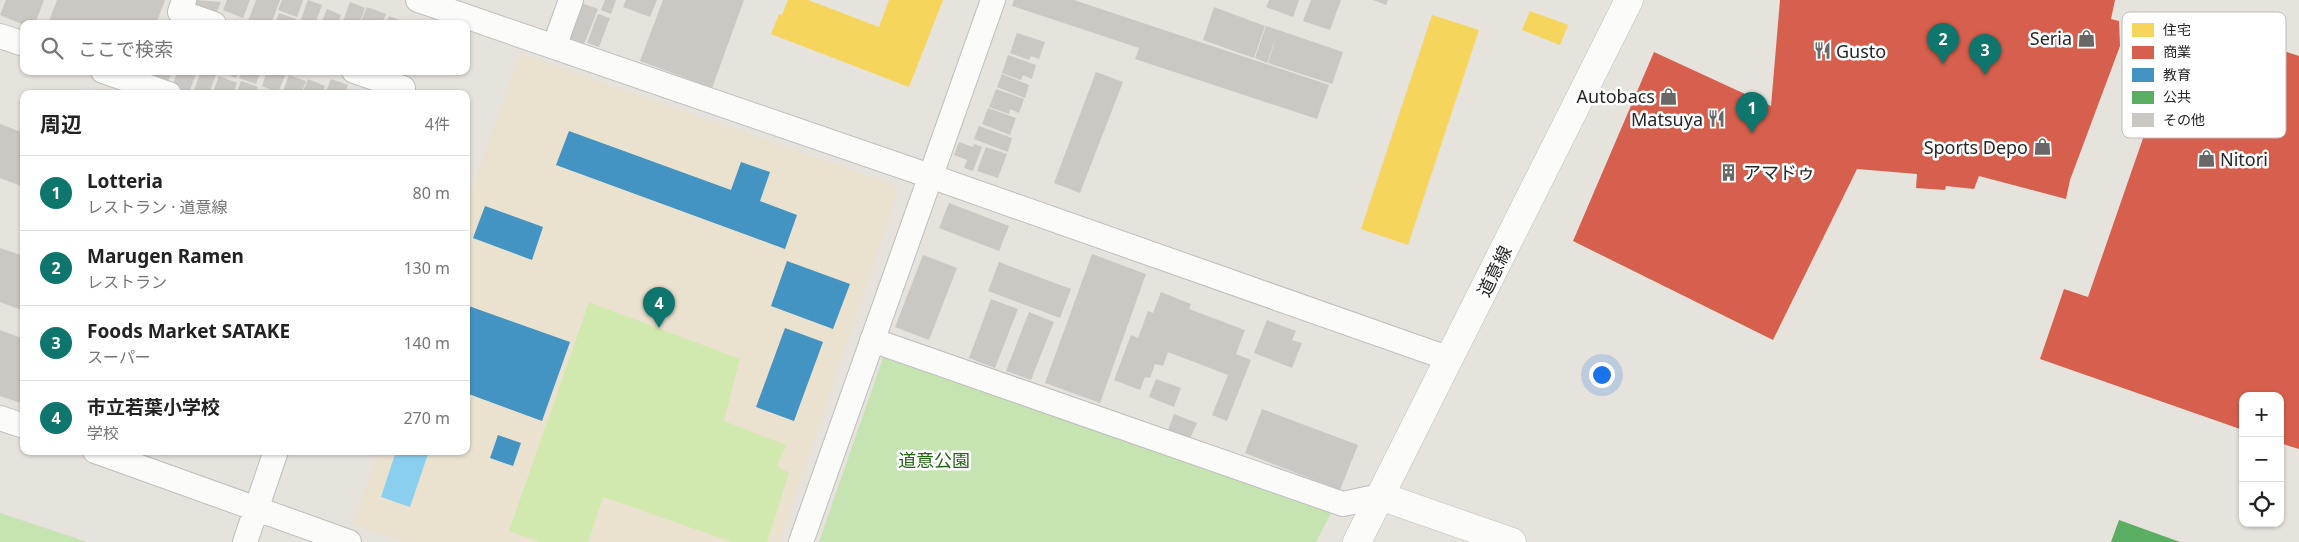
<!DOCTYPE html>
<html lang="ja">
<meta charset="utf-8">
<style>
body{margin:0;font-family:"Noto Sans","Noto Sans JP",sans-serif;background:#f6f6f6;color:#222}
.controls{position:absolute;right:15px;bottom:15px;display:grid;overflow:hidden;border-radius:10px;box-shadow:0 1px 4px #0004}
.controls button{width:45px;height:45px;display:grid;place-items:center;padding:0;border:0;border-bottom:1px solid #e0e0e0;background:#fff;color:#222;font:25px sans-serif}
.you{position:absolute;left:1601px;top:374px;width:18px;height:18px;margin:-12px;border:4px solid #fff;border-radius:50%;background:#1a73e8;box-shadow:0 0 0 8px #1a73e833}
.badge{display:grid;place-items:center;width:32px;height:32px;border-radius:50%;background:#0f766e;color:#fff;font-size:16px;font-weight:700}
.pin{position:absolute;translate:-50% -41px;filter:drop-shadow(0 1px 2px #0008)}
.pin::after{content:'';position:absolute;top:26px;width:18px;height:15px;background:inherit;clip-path:polygon(0 0,100% 0,50% 100%)}
.list{margin:0;padding:0;list-style:none}
h2{display:flex;justify-content:space-between;align-items:center;height:65px;margin:0;padding:0 20px;font-size:21px}
h2 small{font-size:16px;font-weight:400;color:#767676}
.list li{display:grid;grid-template-columns:32px 1fr auto;gap:15px;align-items:center;box-sizing:border-box;height:75px;padding:0 20px;border-top:1px solid #e0e0e0}
.list b{display:block;font-size:19px;white-space:nowrap}
.list p{margin:0;font-size:16px;white-space:nowrap;color:#767676}
.list em{font-size:16px;font-style:normal;color:#767676}
.icon{flex:none;width:28px;height:28px;fill:none;stroke:currentColor;stroke-width:2;stroke-linecap:round;stroke-linejoin:round}
.map{position:relative;flex:none;width:2299px;height:542px;overflow:hidden}
.search{position:absolute;background:#fff;box-shadow:0 1px 4px #0004;left:20px;top:20px;width:450px;height:55px;display:flex;align-items:center;gap:12px;box-sizing:border-box;padding:0 18px;border-radius:10px;color:#767676;font-size:19px}
.panel{position:absolute;background:#fff;box-shadow:0 1px 4px #0004;left:20px;top:90px;width:450px;height:365px;border-radius:10px}
.map>svg:first-child{display:block}
</style>
<div class="map">
<svg width="2299" height="542" viewBox="0 0 2299 542">
<rect width="100%" height="100%" fill="#e6e2dc"/>
<path fill="#eae2cf" d="M520,54L894,185L897,194L780,542H405L352,524L378,451H466V205Z"/>
<path fill="#c5e4b2" d="M884,355L1331,513L1316,542H819Z
M0,513L87,542H0Z"/>
<path fill="#d1e9af" d="M589,302L740,359L724,421L786,445L777,466L789,473L767,542H732L603,497L588,542H540L509,531Z"/>
<path fill="#8ad0ee" d="M396,451H429L410,507L381,497Z"/>
<path fill="#f6d55c" d="M788,0H808L879,27L889,0H943L909,87L771,34L779,14L782,15Z
M1530,11L1568,25L1560,45L1522,30Z
M1432,15L1479,30L1408,245L1361,229Z"/>
<path fill="#d6604d" d="M1780,0H2115L2111,19L2119,21L2120,46L2070,180L2066,199L1979,176L1974,189L1946,186L1945,190L1916,188L1917,174L1857,169L1773,340L1573,241L1654,52L1771,106Z
M2211,27L2299,56V449L2280,443V396H2243V430L2040,359L2064,289L2088,297L2176,43Z"/>
<path fill="#4393c3" d="M569,131L731,190L741,162L770,172L760,201L797,215L785,249L556,165Z
M485,206L543,227L532,260L473,238Z
M787,261L850,284L833,329L771,306Z
M466,305L570,342L542,421L466,393Z
M785,328L823,342L794,421L756,407Z
M498,435L521,443L513,466L490,458Z"/>
<path fill="#5aae61" d="M2119,520L2180,542H2111Z"/>
<path fill="#cbc8c4" d="M6,0H44L35,24L24,25L0,15Z
M57,0H165L156,24H56L49,21Z
M196,0L221,2L214,19L192,11Z
M227,0H250L243,18L223,10Z
M256,0H280L271,24H247Z
M282,0H303L297,17L278,10Z
M308,0L322,5L315,24H299Z
M605,0H616L611,14L601,10Z
M626,0H657L650,17L623,7Z
M663,0H744L712,88L640,61Z
M1014,0H1074L1329,85L1317,119L1135,59L1139,48L1012,6Z
M1269,0H1299L1293,17L1266,7Z
M1311,0H1341L1330,30L1303,21Z
M1373,0H1388L1386,5Z
M350,2L365,8L359,24H342Z
M579,2L598,9L584,44L566,37Z
M367,7L386,14L382,24H360Z
M1214,7L1265,26L1254,58L1203,40Z
M327,9L341,15L338,24H321Z
M279,13L296,19L294,24H275Z
M598,14L610,18L599,47L587,43Z
M389,16L405,22L404,24H386Z
M1266,26L1343,52L1332,84L1268,63L1277,35L1267,63L1255,58Z
M1017,33L1045,42L1039,59L1031,56L1029,60L1010,53Z
M1008,55L1036,65L1032,79L1023,75L1021,80L1002,73Z
M151,71H172L167,84L148,77Z
M178,71H197L189,93L172,86Z
M201,71L216,74L209,94L193,93Z
M219,71H239L236,78Z
M242,71H261L256,84L239,78Z
M267,71H287L278,93L262,86Z
M1096,72L1123,82L1080,193L1054,183Z
M1002,74L1029,85L1025,98L997,87Z
M289,75L306,81L301,94H282Z
M219,76L237,83L233,94H212Z
M308,79L325,86L322,94H302Z
M331,79L348,85L345,94H325Z
M241,81L258,87L255,94H236Z
M996,89L1024,99L1019,113L1010,109L1009,114L989,107Z
M988,108L1016,118L1010,135L982,124Z
M0,124L24,133V187L0,178Z
M979,126L1012,138L1008,152L974,139Z
M959,142L973,147L974,144L982,147L973,171L964,168L967,160L954,155Z
M986,147L1007,154L998,178L977,171Z
M949,203L1009,226L999,251L939,228Z
M0,248L24,256V311L0,302Z
M1092,254L1146,274L1100,403L1045,383Z
M923,255L957,268L929,340L895,327Z
M999,262L1071,289L1060,318L988,291Z
M1161,292L1191,304L1189,309L1245,330L1236,354L1251,360L1227,421L1212,415L1228,375L1168,352L1163,366L1155,364L1150,378L1145,377L1140,390L1114,380L1131,335L1138,338L1148,311L1153,313Z
M991,299L1018,309L995,368L969,358Z
M1029,312L1054,322L1031,380L1006,371Z
M1267,320L1296,331L1292,340L1302,343L1292,368L1254,353Z
M0,330L24,339V404L0,396Z
M1156,379L1181,388L1174,407L1149,397Z
M1262,409L1358,445L1340,490L1245,453Z
M1174,414L1197,423L1189,441L1167,433Z"/>
<g fill="none" stroke-linecap="round" stroke-linejoin="round">
<defs>
<path id="street" d="M184,0L180,12L214,24
M418,0L930,176L1450,359
M0,36L24,44
M554,47L571,0
M103,71L169,94
M354,71L403,88
M872,340L1343,504L1380,496
M0,418L24,426
M95,451L349,542
M245,542L276,451
M801,542L993,0"/>
<path id="secondary" d="M1380,496L1512,542
M1357,542L1629,0"/>
</defs>
<use href="#street" stroke="#bfbebe" stroke-width="26"/>
<use href="#secondary" stroke="#bfbebe" stroke-width="29"/>
<use href="#street" stroke="#fbfbfa" stroke-width="24"/>
<use href="#secondary" stroke="#fbfbfa" stroke-width="28"/>
</g>
<defs>
<symbol id="shop-bare" viewBox="-9 -9 18 18"><path d="M-5-2.5h2.3a2.7 3.5 0 0 1 5.4 0H5L5.5 6h-11ZM-1.5-2.5h3a1.5 2.3 0 0 0-3 0Z" fill="#6a6866" stroke="#fff" stroke-width="2.5" paint-order="stroke"/></symbol>
<symbol id="restaurant-bare" viewBox="-9 -9 18 18"><path d="M-5-6h1v4h1v-4h1v4h1v-4h1v5L-1.5 .5V6h-2V.5L-5-1ZM5-6V6H3V1.5H1.5Q1.5-4 5-6Z" fill="#6a6866" stroke="#fff" stroke-width="2.5" paint-order="stroke"/></symbol>
<symbol id="building-bare" viewBox="-9 -9 18 18"><path d="M-4-6H4V6H1V3H-1V6H-4ZM-2.5-4.3h1.7v1.8h-1.7ZM.8-4.3h1.7v1.8H.8ZM-2.5-1h1.7V.8h-1.7ZM.8-1h1.7V.8H.8Z" fill="#6a6866" stroke="#fff" stroke-width="2.5" paint-order="stroke"/></symbol>
</defs>
<g fill-rule="evenodd">
<use href="#shop-bare" x="2074" y="26" width="25" height="25"/>
<use href="#restaurant-bare" x="1810" y="38" width="25" height="25"/>
<use href="#shop-bare" x="1656" y="84" width="25" height="25"/>
<use href="#restaurant-bare" x="1704" y="106" width="25" height="25"/>
<use href="#shop-bare" x="2030" y="134" width="25" height="25"/>
<use href="#shop-bare" x="2194" y="146" width="25" height="25"/>
<use href="#building-bare" x="1716" y="160" width="25" height="25"/>
</g>
<g text-anchor="middle" dominant-baseline="central" stroke-width="5" stroke-linejoin="round" paint-order="stroke">
<g font-size="18" fill="#272727" stroke="#fff" text-anchor="end">
<text x="2072" y="38">Seria</text>
<text x="1836" y="51" text-anchor="start">Gusto</text>
<text x="1655" y="96">Autobacs</text>
<text x="1703" y="119">Matsuya</text>
<text x="2028" y="147">Sports Depo</text>
<text x="2220" y="159" text-anchor="start">Nitori</text>
<text x="1743" y="172" text-anchor="start">アマドゥ</text>
</g>
<g font-size="18" fill="#272727" stroke="#fff">
<text transform="translate(1494 271) rotate(-64)">道意線</text>
</g>
<g font-size="18" fill="#236715" stroke="#fff">
<text x="934" y="460">道意公園</text>
</g>
</g>
<rect x="2122" y="12" width="164" height="126" rx="8" fill="#fff" stroke="#bebebe" stroke-width="1"/>
<rect x="2132" y="23" width="22" height="14" fill="#f6d55c"/>
<rect x="2132" y="46" width="22" height="13" fill="#d6604d"/>
<rect x="2132" y="68" width="22" height="14" fill="#4393c3"/>
<rect x="2132" y="91" width="22" height="13" fill="#5aae61"/>
<rect x="2132" y="113" width="22" height="14" fill="#cbc8c4"/>
<g font-size="14" fill="#272727">
<text x="2163" y="35">住宅</text>
<text x="2163" y="57">商業</text>
<text x="2163" y="80">教育</text>
<text x="2163" y="102">公共</text>
<text x="2163" y="125">その他</text>
</g>
</svg>
<div class="controls">
<button>+</button>
<button>−</button>
<button><svg class="icon" aria-label="locate" viewBox="0 0 24 24"><circle cx="12" cy="12" r="6"/><path d="M12 2v4M12 18v4M2 12h4M18 12h4"/></svg></button>
</div>
<div class="you"></div>
<div class="pin badge" style="left:1752px;top:133px">1</div>
<div class="pin badge" style="left:1943px;top:64px">2</div>
<div class="pin badge" style="left:1985px;top:75px">3</div>
<div class="pin badge" style="left:659px;top:328px">4</div>
<div class="search"><svg class="icon" aria-label="search" viewBox="0 0 24 24"><circle cx="10" cy="10" r="6"/><path d="M15 15l6 6"/></svg>ここで検索</div>
<section class="panel">
<h2>周辺<small>4件</small></h2>
<ul class="list">
<li><span class="badge">1</span><div><b>Lotteria</b><p>レストラン · 道意線</p></div><em>80 m</em></li>
<li><span class="badge">2</span><div><b>Marugen Ramen</b><p>レストラン</p></div><em>130 m</em></li>
<li><span class="badge">3</span><div><b>Foods Market SATAKE</b><p>スーパー</p></div><em>140 m</em></li>
<li><span class="badge">4</span><div><b>市立若葉小学校</b><p>学校</p></div><em>270 m</em></li>
</ul>
</section>
</div>
